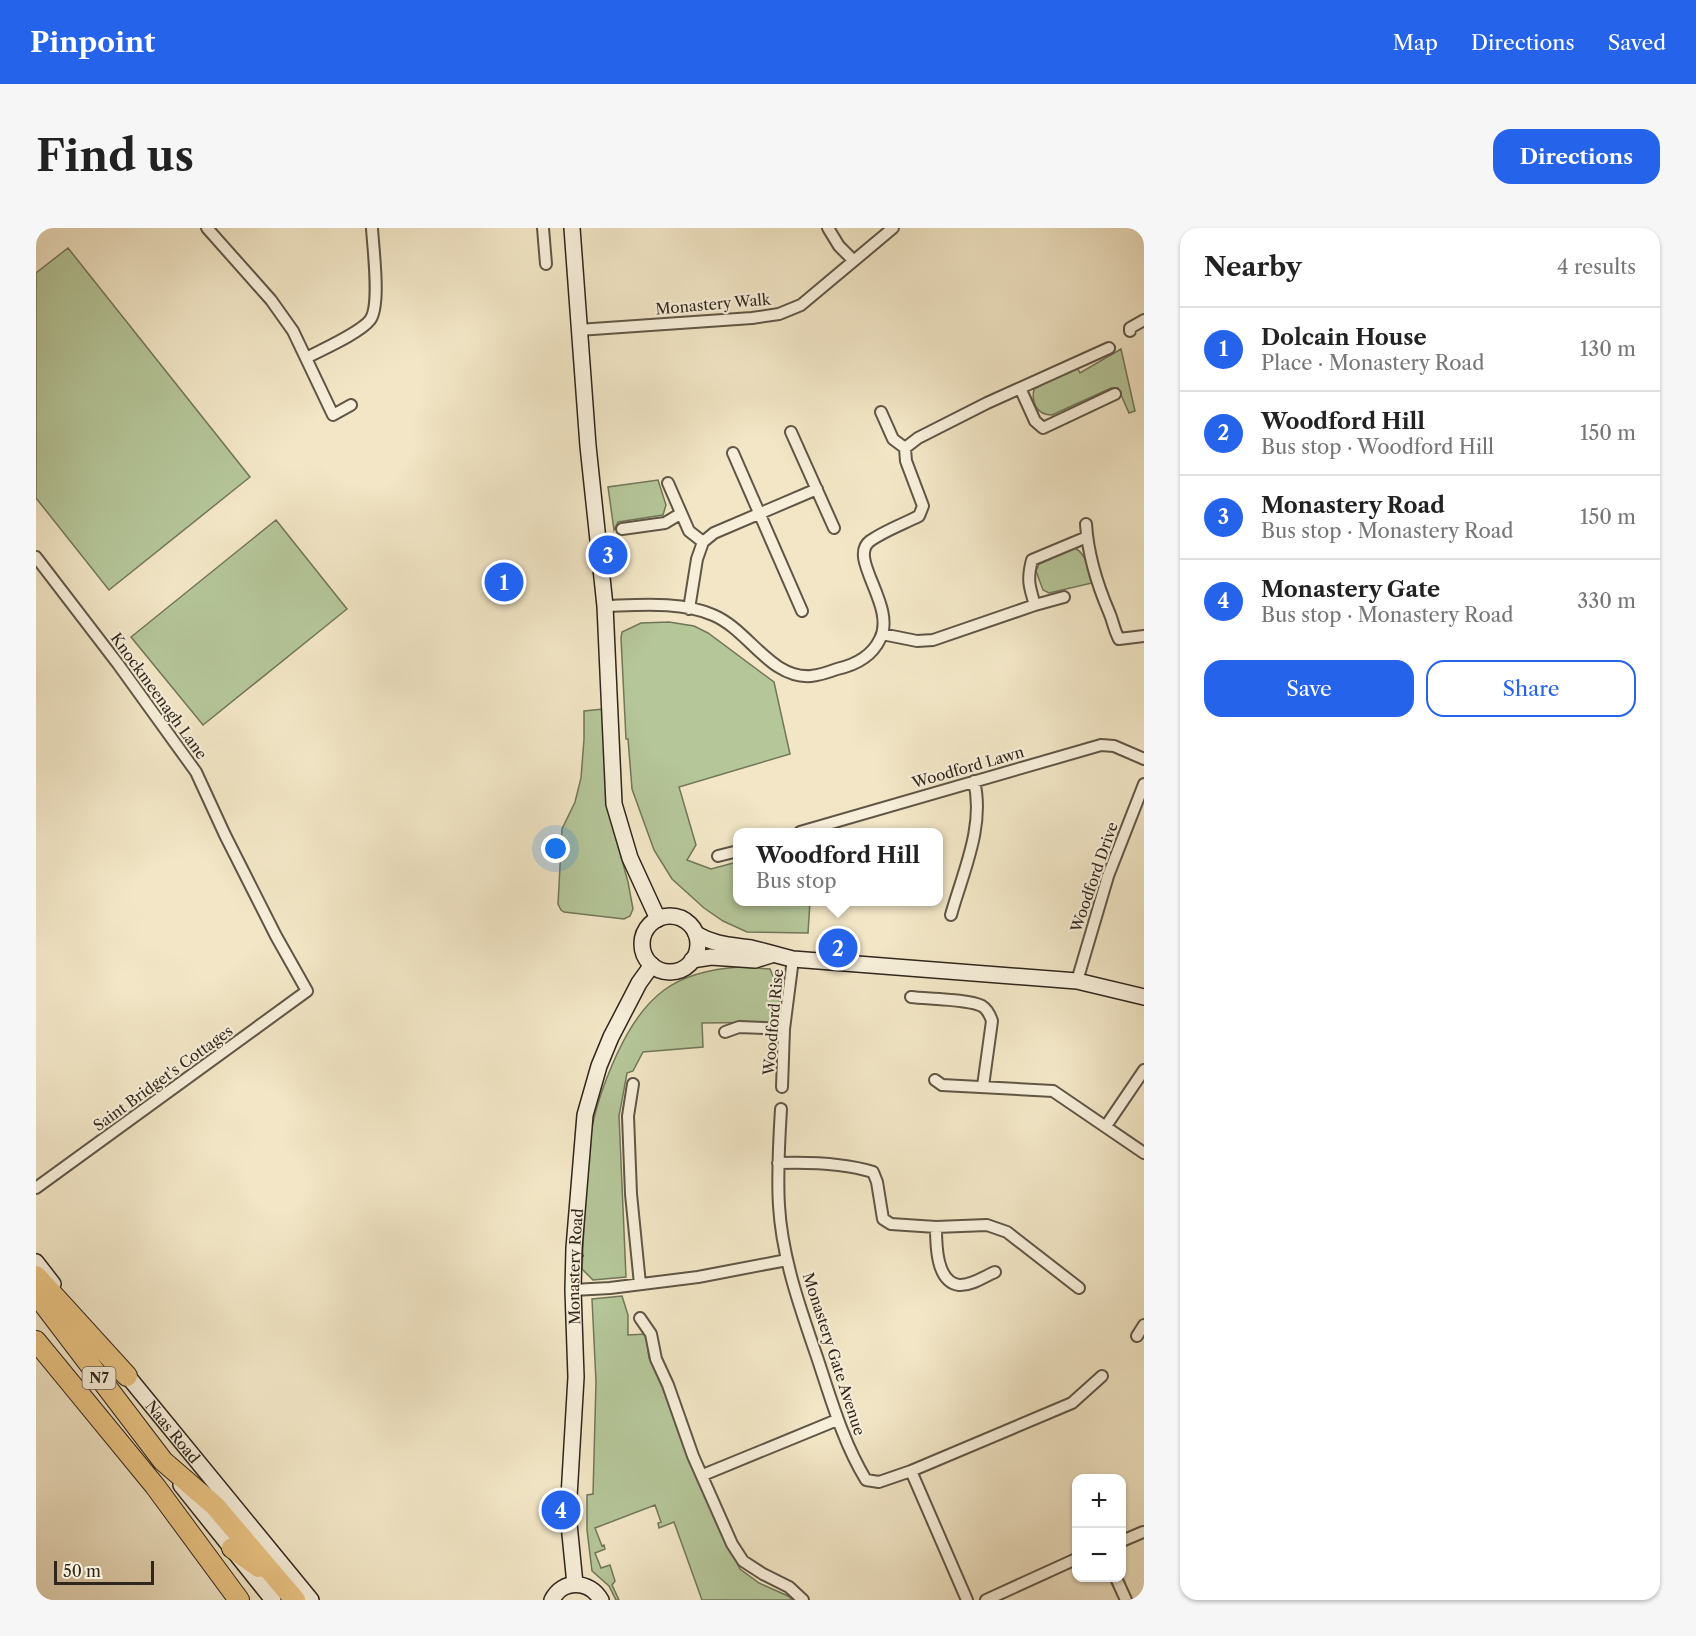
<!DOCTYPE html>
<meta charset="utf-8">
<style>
body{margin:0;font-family:"Libre Caslon Text",serif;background:#f6f6f6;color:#222}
.controls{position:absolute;right:18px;bottom:18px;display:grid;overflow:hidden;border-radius:12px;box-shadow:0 2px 4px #0004}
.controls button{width:54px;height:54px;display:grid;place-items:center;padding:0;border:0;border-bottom:2px solid #e0e0e0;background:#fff;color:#222;font:30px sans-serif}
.scale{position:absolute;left:18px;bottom:15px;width:100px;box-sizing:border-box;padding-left:6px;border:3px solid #30261c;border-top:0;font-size:16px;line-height:21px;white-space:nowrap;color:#30261c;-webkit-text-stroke:4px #f7efda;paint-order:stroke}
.you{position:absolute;left:520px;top:621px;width:21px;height:21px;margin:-15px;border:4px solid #fff;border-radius:50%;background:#1a73e8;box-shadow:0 0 0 9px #1a73e833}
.badge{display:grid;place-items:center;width:39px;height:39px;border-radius:50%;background:#2563eb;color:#fff;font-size:20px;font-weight:700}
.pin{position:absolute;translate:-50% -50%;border:3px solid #fff;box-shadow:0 2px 6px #0006}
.popup{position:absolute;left:697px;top:600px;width:210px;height:78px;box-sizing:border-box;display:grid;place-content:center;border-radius:12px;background:#fff;filter:drop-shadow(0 2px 4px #0005);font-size:20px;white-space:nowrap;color:#767676}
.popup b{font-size:22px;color:#222}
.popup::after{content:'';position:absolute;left:50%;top:100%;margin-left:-12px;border:12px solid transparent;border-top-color:#fff}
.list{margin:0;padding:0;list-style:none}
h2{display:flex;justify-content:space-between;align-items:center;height:78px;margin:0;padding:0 24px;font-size:26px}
h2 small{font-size:20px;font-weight:400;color:#767676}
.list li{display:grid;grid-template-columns:39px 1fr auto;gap:18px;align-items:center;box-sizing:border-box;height:84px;padding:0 24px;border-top:2px solid #e0e0e0}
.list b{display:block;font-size:22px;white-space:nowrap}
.list p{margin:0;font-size:20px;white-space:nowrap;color:#767676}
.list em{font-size:20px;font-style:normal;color:#767676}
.actions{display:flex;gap:12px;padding:18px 24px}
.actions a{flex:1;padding:14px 0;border:2px solid #2563eb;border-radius:18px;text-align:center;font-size:21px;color:#2563eb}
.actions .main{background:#2563eb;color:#fff}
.map{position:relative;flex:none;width:1108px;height:1372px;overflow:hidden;border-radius:18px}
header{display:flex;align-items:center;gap:36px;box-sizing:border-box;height:84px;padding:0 30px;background:#2563eb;color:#fff}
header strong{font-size:28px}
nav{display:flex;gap:33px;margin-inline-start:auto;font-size:21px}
.intro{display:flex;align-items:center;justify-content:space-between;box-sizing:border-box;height:144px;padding:0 36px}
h1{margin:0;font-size:42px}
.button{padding:15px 27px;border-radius:18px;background:#2563eb;color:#fff;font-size:21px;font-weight:700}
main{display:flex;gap:36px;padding:0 36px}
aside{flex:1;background:#fff;border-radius:18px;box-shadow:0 2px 4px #0004}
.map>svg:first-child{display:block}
</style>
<header>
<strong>Pinpoint</strong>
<nav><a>Map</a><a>Directions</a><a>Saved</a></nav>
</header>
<div class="intro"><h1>Find us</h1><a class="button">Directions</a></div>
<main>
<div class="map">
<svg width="1108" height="1372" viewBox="0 0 1108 1372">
<rect width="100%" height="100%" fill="#f2e6c6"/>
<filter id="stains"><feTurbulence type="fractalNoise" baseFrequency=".00333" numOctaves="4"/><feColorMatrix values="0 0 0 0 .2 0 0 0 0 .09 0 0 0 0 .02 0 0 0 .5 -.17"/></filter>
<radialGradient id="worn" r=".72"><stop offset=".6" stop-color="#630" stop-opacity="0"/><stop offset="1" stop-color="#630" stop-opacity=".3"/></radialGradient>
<path fill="#b5c699" stroke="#72765a" stroke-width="1.5" d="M32,20L214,249L73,362L0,270V45Z
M1085,121L1099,183L1093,185L1082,160H1075L1016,187C1001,187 995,175 998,161L1041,139L1044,145Z
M622,252L630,277L627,287L582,294L578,302L572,259Z
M240,292L311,381L167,497L95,409Z
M1039,320C1051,327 1053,342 1056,355L1013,365L1007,362L1000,343L1003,336Z
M633,394L658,398L672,405L738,454L754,526L643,559L660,617L651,632L675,641L701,634L702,674H774L772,705L711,704L687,693L668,680L636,651L618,622L596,561L592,511H590L585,410L586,404L605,395Z
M567,481L571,578L592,654L597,681L594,688L588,691L528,684L525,682L522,676L526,601L539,574L545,550L548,511V483Z
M704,739L734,741L744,764L741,794L666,795L667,819L607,824L597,843L591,845L583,888L590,1049L557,1052L546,1041C549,994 547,941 557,895C562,871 571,848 581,826C608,768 638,743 704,739Z
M586,1068L592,1087V1107L610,1106L613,1130L625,1155L644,1209L704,1341L723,1355L752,1368L757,1372H666L638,1294L623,1300L622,1295L625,1294L619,1277L559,1300L566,1318L568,1317L569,1321L559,1325L565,1340L574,1337L579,1353L576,1357L583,1372H580L573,1358L556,1343L551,1302V1267L557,1266L560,1154L556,1071Z"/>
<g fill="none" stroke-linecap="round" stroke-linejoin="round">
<defs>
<path id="street" d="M171,0L235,72L257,103L297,187L315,177
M507,0L510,36
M792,0L803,18L817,32
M542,102L716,90L743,86L765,77L857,0
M1094,103V100L1108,92
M270,130C285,122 324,105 334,92C345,78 337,20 336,0
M984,160L999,193L1007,200L1079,166
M845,184L857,211L869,220
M755,204L798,300
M869,220L882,210L951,175L1073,120
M697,225L766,383
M632,255L653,303L667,314
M1050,296C1052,327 1061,356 1073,384C1077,393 1078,402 1083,411L1108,408
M586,301L629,295L644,286
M0,329L82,436L160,544L189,607L240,708L271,763L0,960
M999,377C993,358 991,351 996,332L1051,309
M569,378C603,377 645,373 677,387C713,402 734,451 775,448C784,447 793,444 801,441C819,437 836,428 844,411C861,378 811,330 834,313C848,303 867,296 883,288L887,278L870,233L869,220
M653,381L661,331L667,314L678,305L781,261
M846,406L881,413L897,412L999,377L1028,369
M764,604L1065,517L1078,518L1108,531
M682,628L702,623
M915,687C927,644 949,598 938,553
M1041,753L1072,648L1108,556
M875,769C891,771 933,771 946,778C951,781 954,787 956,793L947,858
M689,804L703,799L748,801
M899,852L906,857L1017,863L1108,925
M597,856L592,888L595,966L604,1056
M746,859L748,801L757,731
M745,881C743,913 741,945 743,978C746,1029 764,1080 781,1129C795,1171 807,1214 830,1252L843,1254L875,1243L1036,1175L1066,1148
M1070,898L1108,842
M742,935C772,934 808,935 837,944L841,954L847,991L855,996L900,999L951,997L971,1004L1043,1060
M900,999C900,1016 900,1054 923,1057C935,1058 949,1048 959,1044
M537,1062L574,1060L662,1049L751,1032
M604,1090L615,1106L620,1131L632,1157L657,1228L696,1316L707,1333L727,1346L753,1359L767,1372
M1101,1108L1108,1097
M875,1243L931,1372
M667,1247L801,1192
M1086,1313L1107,1304
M1080,1350L1090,1372
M950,1372L1040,1331"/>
<g id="secondary">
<path d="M536,0L552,218L569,378L578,576L594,630L622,691"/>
<circle cx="634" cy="716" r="28"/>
<path d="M660,706C679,717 694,717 715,720C729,723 743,728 757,731L1041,753L1108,769"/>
<path d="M656,732L675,729L719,732L735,727"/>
<path d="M0,1034L17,1056"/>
<path id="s1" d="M85,1140L275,1372"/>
<path d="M145,1257L237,1372"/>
<path id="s2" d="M539,1356L532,1286L540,1149L537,1062L538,1020L549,887L563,838L575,809L603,755L616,737"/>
<path d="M516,1372C526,1351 554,1352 565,1372"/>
</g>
<path id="highway" d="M0,1048L91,1148
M0,1066L127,1233L179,1278L259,1372
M0,1113L119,1258L203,1372
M196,1320L223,1339"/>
</defs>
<use href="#street" stroke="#605646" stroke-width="14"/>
<use href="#secondary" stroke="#30261c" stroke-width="18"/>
<use href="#highway" stroke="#30261c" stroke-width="22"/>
<use href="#street" stroke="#f7efda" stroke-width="10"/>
<use href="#secondary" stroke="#f7efda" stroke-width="15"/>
<use href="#highway" stroke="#e9c383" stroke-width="20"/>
</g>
<g text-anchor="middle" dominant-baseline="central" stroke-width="4.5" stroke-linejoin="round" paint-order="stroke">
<rect fill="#f7efda" stroke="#6c6255" stroke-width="1.5" x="46.5" y="1139" width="33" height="22" rx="4.5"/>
<g font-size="14" font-weight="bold" fill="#30261c">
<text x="63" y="1150">N7</text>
</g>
<g font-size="15" fill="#30261c" stroke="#f7efda">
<text transform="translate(677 76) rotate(-5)">Monastery Walk</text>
<text transform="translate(123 468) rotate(54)">Knockmeenagh Lane</text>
<text transform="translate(932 539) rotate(-16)">Woodford Lawn</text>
<text transform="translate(1058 649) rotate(-71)">Woodford Drive</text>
<text transform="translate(737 794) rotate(-85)">Woodford Rise</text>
<text transform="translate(127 850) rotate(-36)">Saint Bridget's Cottages</text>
<text stroke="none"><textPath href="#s2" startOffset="318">Monastery Road</textPath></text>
<text transform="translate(798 1126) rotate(72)">Monastery Gate Avenue</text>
<text stroke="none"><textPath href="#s1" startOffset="82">Naas Road</textPath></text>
</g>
</g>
<rect width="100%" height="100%" filter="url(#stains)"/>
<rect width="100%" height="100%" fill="url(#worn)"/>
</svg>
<div class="controls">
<button>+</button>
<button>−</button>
</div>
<div class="scale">50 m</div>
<div class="you"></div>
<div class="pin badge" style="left:468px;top:354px">1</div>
<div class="pin badge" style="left:802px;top:720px">2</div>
<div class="popup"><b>Woodford Hill</b>Bus stop</div>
<div class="pin badge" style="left:572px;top:327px">3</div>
<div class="pin badge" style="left:525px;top:1282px">4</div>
</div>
<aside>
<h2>Nearby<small>4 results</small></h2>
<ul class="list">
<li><span class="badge">1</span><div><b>Dolcain House</b><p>Place · Monastery Road</p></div><em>130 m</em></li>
<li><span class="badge">2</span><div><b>Woodford Hill</b><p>Bus stop · Woodford Hill</p></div><em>150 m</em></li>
<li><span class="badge">3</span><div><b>Monastery Road</b><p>Bus stop · Monastery Road</p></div><em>150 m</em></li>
<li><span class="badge">4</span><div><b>Monastery Gate</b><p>Bus stop · Monastery Road</p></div><em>330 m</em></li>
</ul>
<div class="actions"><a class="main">Save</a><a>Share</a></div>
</aside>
</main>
